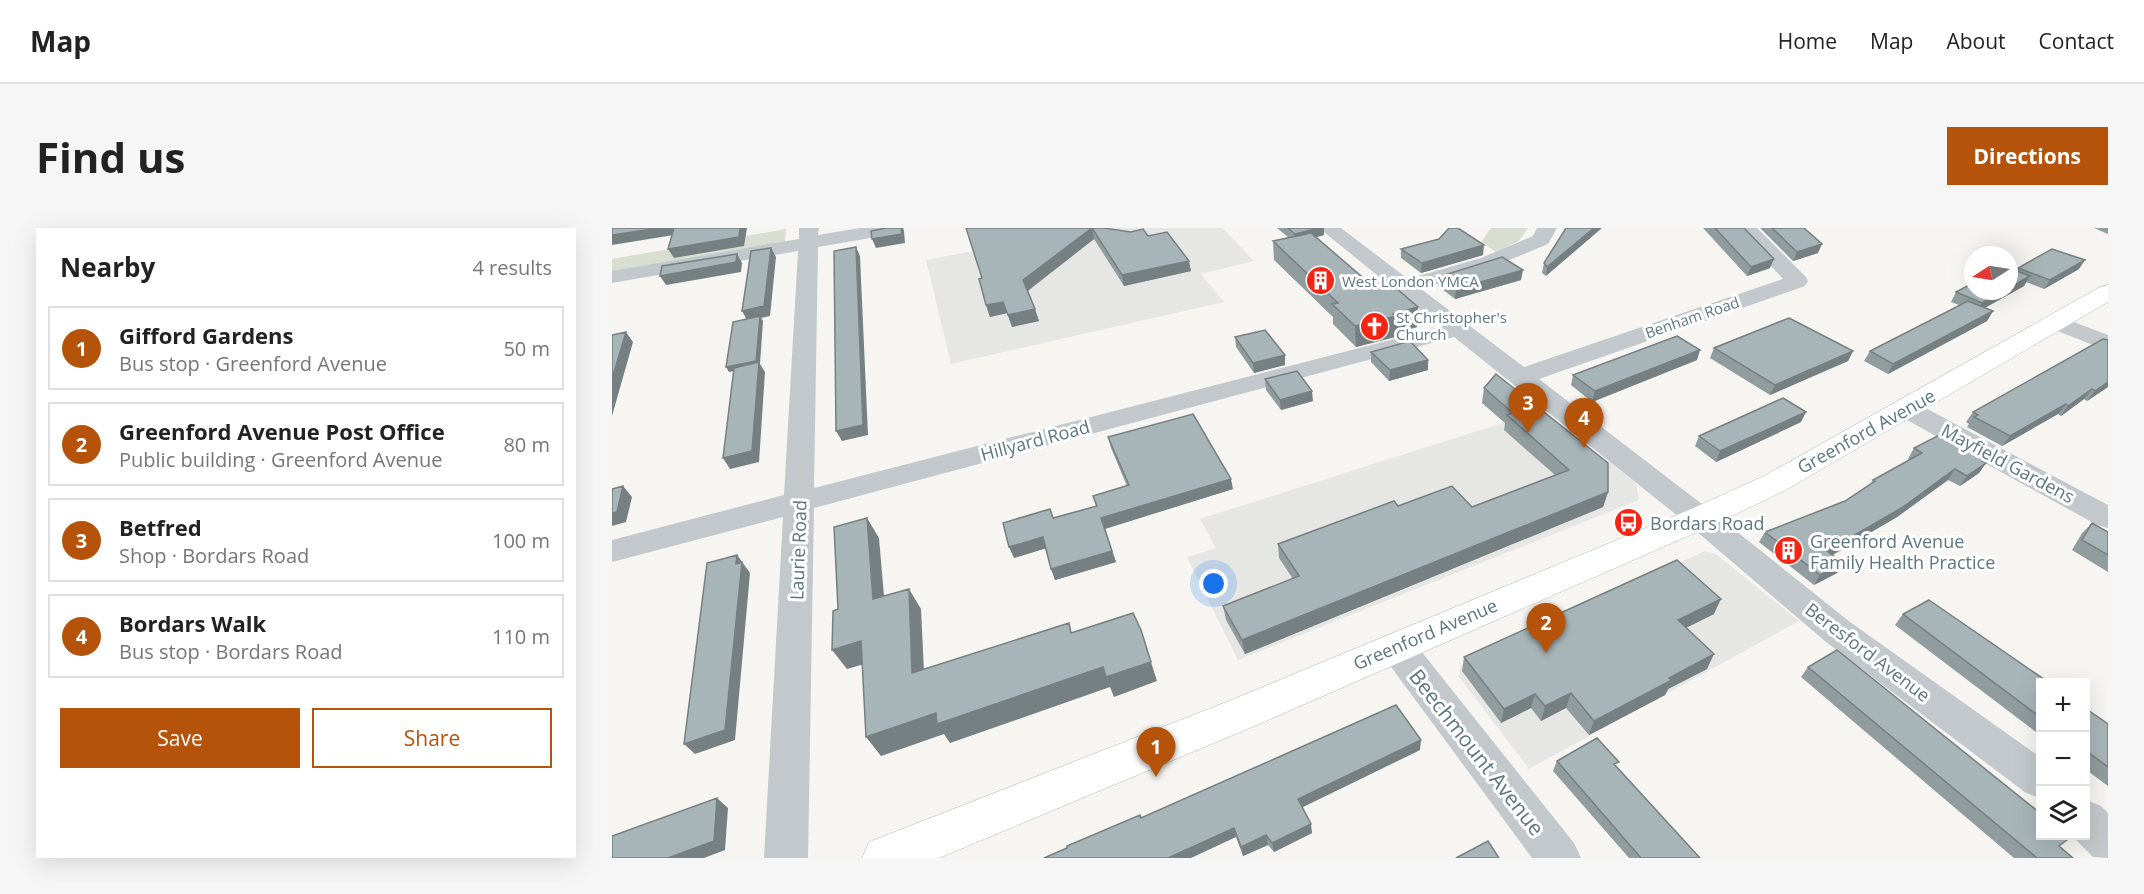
<!DOCTYPE html>
<meta charset="utf-8">
<style>
body{margin:0;font-family:"Open Sans",sans-serif;background:#f6f6f6;color:#222}
.controls{position:absolute;right:18px;bottom:18px;display:grid;overflow:hidden;border-radius:0px;box-shadow:0 6px 24px #0002}
.controls button{width:54px;height:54px;display:grid;place-items:center;padding:0;border:0;border-bottom:2px solid #e0e0e0;background:#fff;color:#222;font:30px sans-serif}
.compass{position:absolute;left:1352px;top:18px;width:54px;height:54px;border-radius:50%;background:#fff;box-shadow:0 6px 24px #0002;rotate:258deg}
.you{position:absolute;left:602px;top:356px;width:21px;height:21px;margin:-15px;border:4px solid #fff;border-radius:50%;background:#1a73e8;box-shadow:0 0 0 9px #1a73e833}
.badge{display:grid;place-items:center;width:39px;height:39px;border-radius:50%;background:#b45309;color:#fff;font-size:20px;font-weight:700}
.pin{position:absolute;translate:-50% -50px;filter:drop-shadow(0 2px 3px #0008)}
.pin::after{content:'';position:absolute;top:32px;width:21px;height:18px;background:inherit;clip-path:polygon(0 0,100% 0,50% 100%)}
.list{margin:0;padding:0;list-style:none}
h2{display:flex;justify-content:space-between;align-items:center;height:78px;margin:0;padding:0 24px;font-size:26px}
h2 small{font-size:20px;font-weight:400;color:#767676}
.list li{display:grid;grid-template-columns:39px 1fr auto;gap:18px;align-items:center;box-sizing:border-box;height:84px;margin:0 12px 12px;padding:0 12px;border:2px solid #e0e0e0;border-radius:0px}
.list b{display:block;font-size:22px;white-space:nowrap}
.list p{margin:0;font-size:20px;white-space:nowrap;color:#767676}
.list em{font-size:20px;font-style:normal;color:#767676}
.actions{display:flex;gap:12px;padding:18px 24px}
.actions a{flex:1;padding:14px 0;border:2px solid #b45309;border-radius:0px;text-align:center;font-size:21px;color:#b45309}
.actions .main{background:#b45309;color:#fff}
.icon{flex:none;width:33px;height:33px;fill:none;stroke:currentColor;stroke-width:2;stroke-linecap:round;stroke-linejoin:round}
.map{position:relative;flex:none;width:1496px;height:630px;overflow:hidden;border-radius:0px}
header{display:flex;align-items:center;gap:36px;box-sizing:border-box;height:84px;padding:0 30px;background:#fff;border-bottom:2px solid #e0e0e0}
header strong{font-size:28px}
nav{display:flex;gap:33px;margin-inline-start:auto;font-size:21px}
.intro{display:flex;align-items:center;justify-content:space-between;box-sizing:border-box;height:144px;padding:0 36px}
h1{margin:0;font-size:42px}
.button{padding:15px 27px;border-radius:0px;background:#b45309;color:#fff;font-size:21px;font-weight:700}
main{display:flex;gap:36px;padding:0 36px}
aside{flex:1;background:#fff;border-radius:0px;box-shadow:0 6px 24px #0002}
.map>svg:first-child{display:block}
</style>
<header>
<strong>Map</strong>
<nav><a>Home</a><a>Map</a><a>About</a><a>Contact</a></nav>
</header>
<div class="intro"><h1>Find us</h1><a class="button">Directions</a></div>
<main>
<aside>
<h2>Nearby<small>4 results</small></h2>
<ul class="list">
<li><span class="badge">1</span><div><b>Gifford Gardens</b><p>Bus stop · Greenford Avenue</p></div><em>50 m</em></li>
<li><span class="badge">2</span><div><b>Greenford Avenue Post Office</b><p>Public building · Greenford Avenue</p></div><em>80 m</em></li>
<li><span class="badge">3</span><div><b>Betfred</b><p>Shop · Bordars Road</p></div><em>100 m</em></li>
<li><span class="badge">4</span><div><b>Bordars Walk</b><p>Bus stop · Bordars Road</p></div><em>110 m</em></li>
</ul>
<div class="actions"><a class="main">Save</a><a>Share</a></div>
</aside>
<div class="map">
<svg width="1496" height="630" viewBox="0 0 1496 630">
<rect width="100%" height="100%" fill="#f6f5f2"/>
<path fill="#e6e7e5" d="M481,0H610L642,33L589,46L612,74L339,136L314,32Z
M925,184L938,187L1024,255L1027,272L626,432L575,329L604,320L588,291Z
M1093,323L1104,326L1187,393L917,541L847,449L849,437Z"/>
<path fill="#d8ded2" d="M879,0H916L907,13L884,24L869,14Z
M174,1L173,14L0,45V31Z"/>
<g fill="none" stroke-linecap="round" stroke-linejoin="round">
<defs>
<path id="secondary" d="M1496,57V74L1174,262L1099,298L645,497L327,630H250L257,614L617,473L1077,282L1152,248L1488,59Z"/>
</defs>
<use href="#secondary" stroke="#b4bcbf" stroke-width="1"/>
<path fill="#c2c8cb" fill-rule="evenodd" d="M187,0H207L206,7L248,0H292L282,6L206,19L202,260L829,99L707,0H729L796,51L869,30L921,8L925,0H945L936,16L883,38L809,61L912,139L1171,51L1124,0H1145L1193,48L1196,53L1193,58L927,151L1099,283L1238,394L1428,529V570L1414,565L1214,414L1077,297L842,109L202,280L196,630H152L171,289L0,334V312L172,267L186,23L0,55V43L187,11Z
M1446,88L1496,107V123L1438,100L1435,95L1438,90Z
M1295,173L1304,175L1496,277V300L1485,297L1286,187L1282,181L1286,175Z
M784,404L797,408L962,615L969,630H920L771,428L766,418L771,408Z
M1474,572L1489,578L1496,585V630L1481,629L1460,608H1474Z"/>
<use href="#secondary" fill="#fff" fill-rule="evenodd"/>
</g>
<path fill="#909c9e" d="M354,0L496,1L536,8L579,43L512,58L482,11L416,63L427,93L400,99L395,85L378,89L374,77L370,50Z
M665,0H712V7L704,9L805,99L783,105V109L744,119L721,96V89L662,32L661,13L677,10Z
M954,0L934,48L930,45L932,35Z
M1091,0H1132L1158,40L1135,48Z
M1148,0H1192L1206,25L1181,33Z
M1482,0H1496V6Z
M789,21L871,27L809,45L789,30Z
M1406,40L1467,41L1432,61L1414,54L1412,58L1373,80L1381,83L1375,93L1276,146L1252,133L1258,123L1347,77L1339,74L1344,64L1404,43Z
M826,49L909,52L843,71L826,58Z
M623,109L673,127V137L642,145L624,119Z
M1496,112V159L1475,173L1472,171L1449,188L1446,186L1390,218L1355,199L1357,196L1354,194L1361,184Z
M1102,120L1241,123L1236,133L1158,167L1098,130Z
M759,124L816,142L777,153L759,134Z
M1085,132L980,174L959,157L961,147Z
M653,151L701,173L669,182L654,162Z
M872,160L996,264L991,279L633,426L614,392L611,378L681,351L667,330L666,316L786,278L860,279L943,247L892,202L893,195L870,175Z
M1189,194L1104,234L1083,218L1087,208Z
M496,209L621,261L493,300L504,334L443,352L433,320L402,330L441,290L484,278L481,268L515,258L499,220Z
M1302,220L1372,227L1376,229L1373,234L1374,235L1367,245L1348,258L1336,252L1285,289L1221,327L1225,345L1202,357L1147,314L1153,304L1233,273L1258,257L1261,252L1297,232L1296,231Z
M1480,295L1496,304V344L1460,322L1470,305Z
M1102,386L1074,400L1095,441L1056,461L1053,467L977,507L954,480L929,493L919,480L889,495L850,443L852,429Z
M1291,386L1428,454V507L1283,397Z
M1196,439L1447,618L1461,630H1402L1189,449Z
M1473,480L1496,496V558L1473,541Z
M808,522L690,579L700,605L662,624L656,617L631,628L624,609L529,590Z
M945,533L1005,539L1088,630H1017L941,543Z"/>
<path fill="#767f81" d="M47,0H65L68,6L0,17V7Z
M128,0H135L132,18L62,30L56,21Z
M289,0H291L292,3L293,15L264,20L260,11Z
M480,0L482,11L415,63L411,52Z
M706,0H712V7L683,15V6Z
M982,0H990L934,48L935,39Z
M1210,16L1206,25L1181,33L1185,24Z
M872,17L871,27L809,45L810,35Z
M244,19L248,28L256,207L230,213L224,203Z
M159,20L164,29L158,88L149,90L151,93L148,136L153,144L147,234L118,241L111,230L147,138L117,144L114,139L135,92L130,83Z
M125,26L130,35L129,44L54,57L48,48Z
M1162,31L1158,40L1135,48L1139,39Z
M1473,32L1467,41L1432,61L1438,52Z
M577,33L579,43L512,58L510,47Z
M911,42L909,52L843,71L844,61Z
M1418,48L1412,58L1365,84L1370,75L1391,63H1397V60Z
M391,74L395,85L378,89L374,77Z
M806,79L805,99L783,105V109L744,119L743,98Z
M423,81L427,93L400,99L396,87Z
M1381,83L1375,93L1276,146L1281,136Z
M14,104L21,114L0,188V151Z
M1088,122L1085,132L980,174L983,163Z
M1241,123L1236,133L1158,167L1163,157Z
M673,127V137L642,145L641,135Z
M816,132V142L777,153L778,142Z
M1496,154V159L1475,173L1483,163Z
M1480,161L1472,171L1449,188L1456,178Z
M700,163L701,173L669,182L668,172Z
M1454,176L1446,186L1390,218L1398,208Z
M1194,184L1189,194L1104,234L1108,223Z
M1376,229L1371,237L1374,235L1367,245L1348,258L1355,248L1370,233Z
M1343,241L1336,252L1285,289L1209,333L1215,323Z
M619,251L621,261L493,301L489,290Z
M11,258L20,269L14,294L0,298V285Z
M996,264L991,279L633,426L630,412Z
M255,290L267,310L274,391L261,371Z
M431,309L435,320L402,330L397,319Z
M500,323L504,334L443,352L439,341Z
M125,327L138,345L123,512L83,526L72,516L124,336Z
M1231,335L1225,345L1202,357L1208,347Z
M297,361L309,381L313,465L300,445Z
M1109,371L1102,386L1059,407L1066,392Z
M249,413L263,433L235,441L220,422Z
M1102,426L1095,441L1056,461L1053,467L977,507L982,493L1057,450Z
M539,434L545,453L502,469L498,459L338,515L332,506L269,528L254,509L324,485L491,439Z
M959,465L954,480L929,493L933,478Z
M923,466L919,480L889,495L892,481Z
M809,512L808,522L687,581L686,571Z
M105,570L116,580L113,622L92,630H56Z
M699,596L700,605L662,624L660,615Z
M622,600L624,609L579,630H556Z
M654,607L656,617L631,628L629,619Z"/>
<path fill="#a8b5b8" stroke="#767f81" stroke-width="1.5" d="M0,0H47L0,7Z
M62,0H128L127,9L56,21Z
M274,0H289L290,6L260,11L259,3Z
M354,0H492L519,4L531,1L536,8L555,4L577,33L510,47L480,0L411,52L423,81L396,87L391,74L374,77L367,51L370,50Z
M676,0H706L683,6Z
M837,0H846L872,17L810,35L789,21L827,11Z
M954,0H982L935,39L932,35Z
M1103,0H1132L1162,31L1139,39Z
M1160,0H1192L1210,16L1185,24Z
M699,5L755,53L771,49L806,79L781,86L784,88L743,98L720,76L726,75L661,13Z
M244,19L251,197L224,203L222,23Z
M159,20L152,78L130,83L139,23Z
M1440,21L1473,32L1438,52L1406,40Z
M125,26L124,34L48,48L50,38Z
M890,29L911,42L844,61L826,49Z
M1397,40L1418,48L1397,60Z
M1361,55V63H1391L1370,75L1344,64Z
M1356,73L1381,83L1281,136L1258,123Z
M148,88L144,133L114,139L121,94Z
M1177,90L1241,123L1163,157L1102,120Z
M653,102L673,127L641,135L623,109Z
M14,104L0,151V107Z
M1065,108L1088,122L983,163L961,147Z
M1491,111L1496,112V154L1483,163L1480,161L1456,178L1454,176L1398,208L1362,189L1366,187L1361,184Z
M798,113L816,132L778,142L759,124Z
M147,134L140,223L111,230L122,140Z
M685,143L700,163L668,172L653,151Z
M884,146L996,235V264L630,412L611,378L687,348L666,316L782,273L786,278L840,258L860,279L957,242L895,187L901,185L872,160Z
M1171,170L1194,184L1108,223L1087,208Z
M581,186L619,251L489,290L500,323L439,341L431,309L397,319L391,295L438,281L441,290L485,278L481,268L517,257L496,209Z
M1335,203L1374,224L1370,226L1376,229L1370,233L1374,235L1355,248L1343,241L1291,279L1215,323L1231,335L1208,347L1153,304L1233,273L1263,253L1261,252L1310,225L1302,220Z
M11,258L5,284L0,285V261Z
M255,290L261,371L297,361L300,445L457,395L459,405L521,385L529,402L539,434L494,449L491,439L325,496L324,485L254,509L249,413L220,422L221,383L226,381L222,299Z
M1480,295L1496,304V327L1470,312Z
M125,327L124,336L130,334L113,502L72,516L95,335Z
M1065,332L1109,371L1066,392L1102,426L1057,450L1060,452L982,493L959,465L933,478L923,466L892,481L852,429Z
M1317,372L1436,454H1428V489L1291,386Z
M1225,422L1428,585V608H1457L1459,609L1447,618L1461,630H1425L1196,439Z
M784,477L809,512L686,571L699,596L660,615L654,607L629,619L622,600L556,630H432L455,620V618L528,587L529,590Z
M1473,480L1496,496V539L1473,522Z
M985,510L1007,534L1002,536L1088,630H1029L945,533Z
M105,570L102,613L56,630H0V608Z
M876,613L887,630H844Z"/>
<defs>
<symbol id="building-disc" viewBox="-11 -11 22 22"><circle r="9.5" fill="#f62412" stroke="#fff"/><path d="M-4-6H4V6H1V3H-1V6H-4ZM-2.5-4.3h1.7v1.8h-1.7ZM.8-4.3h1.7v1.8H.8ZM-2.5-1h1.7V.8h-1.7ZM.8-1h1.7V.8H.8Z" fill="#fff"/></symbol>
<symbol id="church-disc" viewBox="-11 -11 22 22"><circle r="9.5" fill="#f62412" stroke="#fff"/><path d="M-1.2-6h2.4v3.5h3.3v2.4h-3.3V6h-2.4V-.1h-3.3v-2.4h3.3Z" fill="#fff"/></symbol>
<symbol id="bus-disc" viewBox="-11 -11 22 22"><circle r="9.5" fill="#f62412" stroke="#fff"/><path d="M-5-6H5V4H4V6H2V4H-2V6H-4V4H-5ZM-3.5-4V0h7V-4ZM-3.5 1.2v1.5H-2V1.2ZM2 1.2v1.5H3.5V1.2Z" fill="#fff"/></symbol>
</defs>
<g fill-rule="evenodd">
<use href="#building-disc" x="692" y="36" width="33" height="33"/>
<use href="#church-disc" x="746" y="82" width="33" height="33"/>
<use href="#bus-disc" x="1000" y="278" width="33" height="33"/>
<use href="#building-disc" x="1160" y="306" width="33" height="33"/>
</g>
<g text-anchor="middle" dominant-baseline="central" stroke-width="6" stroke-linejoin="round" paint-order="stroke">
<g font-size="15" fill="#5d7680" stroke="#fff" text-anchor="start">
<text x="730" y="53">West London YMCA</text>
<text x="784" y="89">St Christopher's<tspan x="784" dy="17">Church</tspan></text>
</g>
<g font-size="15" fill="#5d7680" stroke="#fff">
<text transform="translate(1080 89) rotate(-19)">Benham Road</text>
</g>
<g font-size="18" fill="#5d7680" stroke="#fff">
<text transform="translate(1254 203) rotate(-29)">Greenford Avenue</text>
<text transform="translate(423 212) rotate(-15)">Hillyard Road</text>
<text transform="translate(1396 235) rotate(28)">Mayfield Gardens</text>
<text transform="translate(186 322) rotate(-88)">Laurie Road</text>
<text transform="translate(813 406) rotate(-23)">Greenford Avenue</text>
<text transform="translate(1256 424) rotate(37)">Beresford Avenue</text>
</g>
<g font-size="18" fill="#5d7680" stroke="#fff" text-anchor="start">
<text x="1038" y="295">Bordars Road</text>
<text x="1198" y="313">Greenford Avenue<tspan x="1198" dy="21">Family Health Practice</tspan></text>
</g>
<g font-size="21" fill="#5d7680" stroke="#fff">
<text transform="translate(865 524) rotate(52)">Beechmount Avenue</text>
</g>
</g>
</svg>
<div class="controls">
<button>+</button>
<button>−</button>
<button><svg class="icon" aria-label="layers" viewBox="0 0 24 24"><path d="M12 4l9 5-9 5-9-5zM3 14l9 5 9-5"/></svg></button>
</div>
<svg class="compass" viewBox="-18 -18 36 36"><path d="M0-13l5 13h-10z" fill="#e53935"/><path d="M0 13l5-13h-10z" fill="#767676"/></svg>
<div class="you"></div>
<div class="pin badge" style="left:544px;top:549px">1</div>
<div class="pin badge" style="left:934px;top:425px">2</div>
<div class="pin badge" style="left:916px;top:205px">3</div>
<div class="pin badge" style="left:972px;top:220px">4</div>
</div>
</main>
